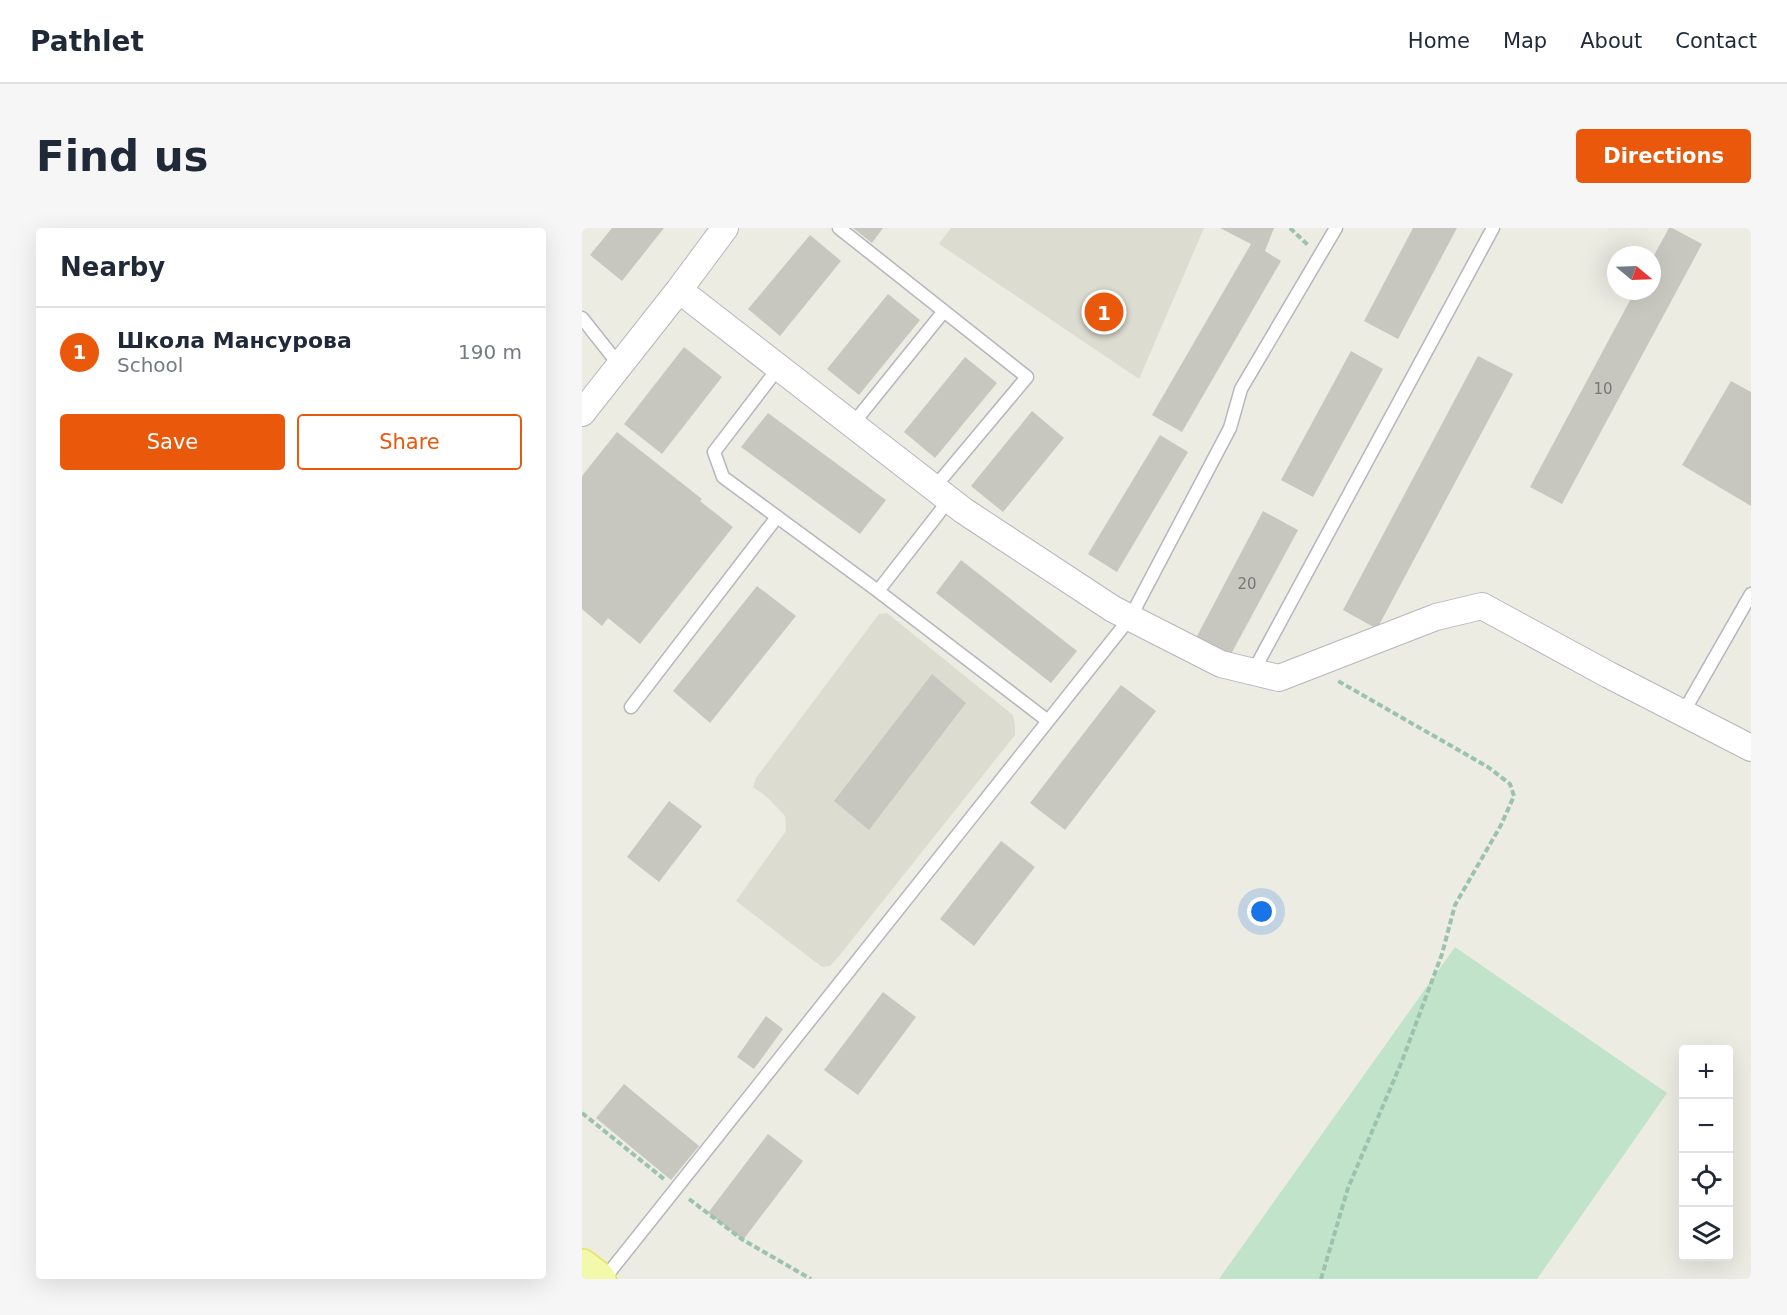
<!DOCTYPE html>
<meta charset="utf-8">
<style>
body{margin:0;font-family:"DejaVu Sans",sans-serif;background:#f6f6f7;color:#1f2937}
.controls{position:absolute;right:18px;bottom:18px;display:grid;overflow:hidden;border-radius:6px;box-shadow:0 6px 24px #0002}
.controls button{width:54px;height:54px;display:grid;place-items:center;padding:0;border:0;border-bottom:2px solid #e0e1e3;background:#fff;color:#1f2937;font:30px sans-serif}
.compass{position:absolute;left:1025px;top:18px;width:54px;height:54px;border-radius:50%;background:#fff;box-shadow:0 6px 24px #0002;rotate:109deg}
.you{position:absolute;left:680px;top:684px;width:21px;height:21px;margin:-15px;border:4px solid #fff;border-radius:50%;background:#1a73e8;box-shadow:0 0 0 9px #1a73e833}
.badge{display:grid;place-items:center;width:39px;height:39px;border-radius:50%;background:#ea580c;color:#fff;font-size:20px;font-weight:700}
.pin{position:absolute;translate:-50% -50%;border:3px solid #fff;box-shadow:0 2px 6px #0006}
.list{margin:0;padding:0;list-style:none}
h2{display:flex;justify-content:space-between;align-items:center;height:78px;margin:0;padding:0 24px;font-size:26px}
h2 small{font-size:20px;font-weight:400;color:#747a83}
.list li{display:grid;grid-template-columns:39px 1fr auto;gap:18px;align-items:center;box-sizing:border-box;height:90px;padding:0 24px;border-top:2px solid #e0e1e3}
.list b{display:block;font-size:22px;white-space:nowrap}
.list p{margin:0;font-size:20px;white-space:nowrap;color:#747a83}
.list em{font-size:20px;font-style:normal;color:#747a83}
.actions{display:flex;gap:12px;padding:18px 24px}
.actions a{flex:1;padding:14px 0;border:2px solid #ea580c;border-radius:6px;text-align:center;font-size:21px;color:#ea580c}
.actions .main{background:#ea580c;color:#fff}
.icon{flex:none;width:33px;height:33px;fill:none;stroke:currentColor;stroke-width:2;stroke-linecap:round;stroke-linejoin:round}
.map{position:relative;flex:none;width:1169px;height:1051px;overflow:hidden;border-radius:6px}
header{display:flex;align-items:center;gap:36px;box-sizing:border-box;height:84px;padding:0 30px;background:#fff;border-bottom:2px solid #e0e1e3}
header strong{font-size:28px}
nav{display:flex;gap:33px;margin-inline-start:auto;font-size:21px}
.intro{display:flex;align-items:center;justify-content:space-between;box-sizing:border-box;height:144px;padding:0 36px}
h1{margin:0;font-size:42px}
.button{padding:15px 27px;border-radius:6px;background:#ea580c;color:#fff;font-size:21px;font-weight:700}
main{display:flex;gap:36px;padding:0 36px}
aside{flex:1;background:#fff;border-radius:6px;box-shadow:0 6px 24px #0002}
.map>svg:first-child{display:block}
</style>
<header>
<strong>Pathlet</strong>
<nav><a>Home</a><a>Map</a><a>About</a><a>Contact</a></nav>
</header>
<div class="intro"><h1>Find us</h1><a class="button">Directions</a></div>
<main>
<aside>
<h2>Nearby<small></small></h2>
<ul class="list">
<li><span class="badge">1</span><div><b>Школа Мансурова</b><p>School</p></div><em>190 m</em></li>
</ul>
<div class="actions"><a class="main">Save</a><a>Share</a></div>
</aside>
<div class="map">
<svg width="1169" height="1051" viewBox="0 0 1169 1051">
<rect width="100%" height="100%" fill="#ecece3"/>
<path fill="#dcdcd1" d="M369,0H622L557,151L357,16Z
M305,385L431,487L433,499V507L257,728L248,738L240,739L154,673L204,603L203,588L185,569L171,559L174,550L297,386Z"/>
<path fill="#c1e3c9" d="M873,719L1085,865L955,1051H637Z"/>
<path fill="#c8c7bf" d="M30,0H82L40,53L8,27Z
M271,0H301L290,15Z
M638,0H692L683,23L699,33L600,204L570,187L669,16Z
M831,0H875L816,111L782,93Z
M1087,0H1090L1120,16L980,276L948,259L1053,63H1070V31Z
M228,7L259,33L198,108L166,81Z
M306,66L338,92L277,167L245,141Z
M102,119L140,149L80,226L42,196Z
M769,123L801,141L731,269L699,252Z
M896,128L931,146L795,401L761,382Z
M383,129L415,155L353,230L322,204Z
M1149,153L1169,164V278L1100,237Z
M450,183L482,210L421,284L389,258Z
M186,185L304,272L278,306L159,219Z
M35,204L120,271L118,273L151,299L58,416L26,390L20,398L0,381V248Z
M578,207L606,224L535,344L506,326Z
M681,283L716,302L648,428L614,410Z
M379,332L495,423L469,455L354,365Z
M175,358L214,388L128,495L91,463Z
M350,446L384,475L287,602L252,573Z
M539,457L574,483L483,602L448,575Z
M87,573L120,598L77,654L45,629Z
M419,613L453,639L392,718L358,691Z
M301,764L334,789L276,867L242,842Z
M184,788L201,801L172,841L155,829Z
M42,856L117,918L89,952L14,890Z
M186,906L221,933L161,1012L126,985Z"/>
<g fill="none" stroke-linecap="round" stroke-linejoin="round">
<defs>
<path id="service" d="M257,0L445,149L352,260
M0,90L38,138
M197,139L132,224L141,249L296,363L367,272
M270,197L362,83
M296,363L466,493
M671,444L911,0
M49,479L195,289
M1101,485L1169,366
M22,1051L548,390L648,200L659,161L754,0"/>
<path id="minor" d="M97,62L382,283L531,381L639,436L697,450L854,389L900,378L1027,447L1169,520
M0,185L97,62L143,0"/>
<path id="primary" d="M0,1038L17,1051"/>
</defs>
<use href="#service" stroke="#b5b6bc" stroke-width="15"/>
<use href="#minor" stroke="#b5b6bc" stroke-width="28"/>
<use href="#primary" stroke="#e7e261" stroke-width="36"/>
<path stroke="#9bc2af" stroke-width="4" stroke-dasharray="6 3" stroke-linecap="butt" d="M708,0L727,18
M0,885L82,951
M107,971L161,1012L229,1051
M739,1051L766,960L820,833L860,726L873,677L919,597L932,568L928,556L906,539L756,453"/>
<use href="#service" stroke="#fff" stroke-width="12"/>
<use href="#minor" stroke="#fff" stroke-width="26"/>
<use href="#primary" stroke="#f2f9ab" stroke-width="33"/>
</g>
<g text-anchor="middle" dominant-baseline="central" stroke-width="4.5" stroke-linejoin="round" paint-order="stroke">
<g font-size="15" fill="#767779">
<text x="1021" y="161">10</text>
<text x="665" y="356">20</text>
</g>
</g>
</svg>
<div class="controls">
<button>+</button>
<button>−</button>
<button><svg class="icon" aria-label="locate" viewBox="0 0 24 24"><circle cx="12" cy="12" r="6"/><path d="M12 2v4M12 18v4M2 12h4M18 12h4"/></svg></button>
<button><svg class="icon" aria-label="layers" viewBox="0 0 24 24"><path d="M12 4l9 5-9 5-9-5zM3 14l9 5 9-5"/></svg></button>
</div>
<svg class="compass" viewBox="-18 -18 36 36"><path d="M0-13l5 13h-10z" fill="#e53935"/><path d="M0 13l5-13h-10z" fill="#747a83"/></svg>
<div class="you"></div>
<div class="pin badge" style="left:522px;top:84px">1</div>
</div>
</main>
